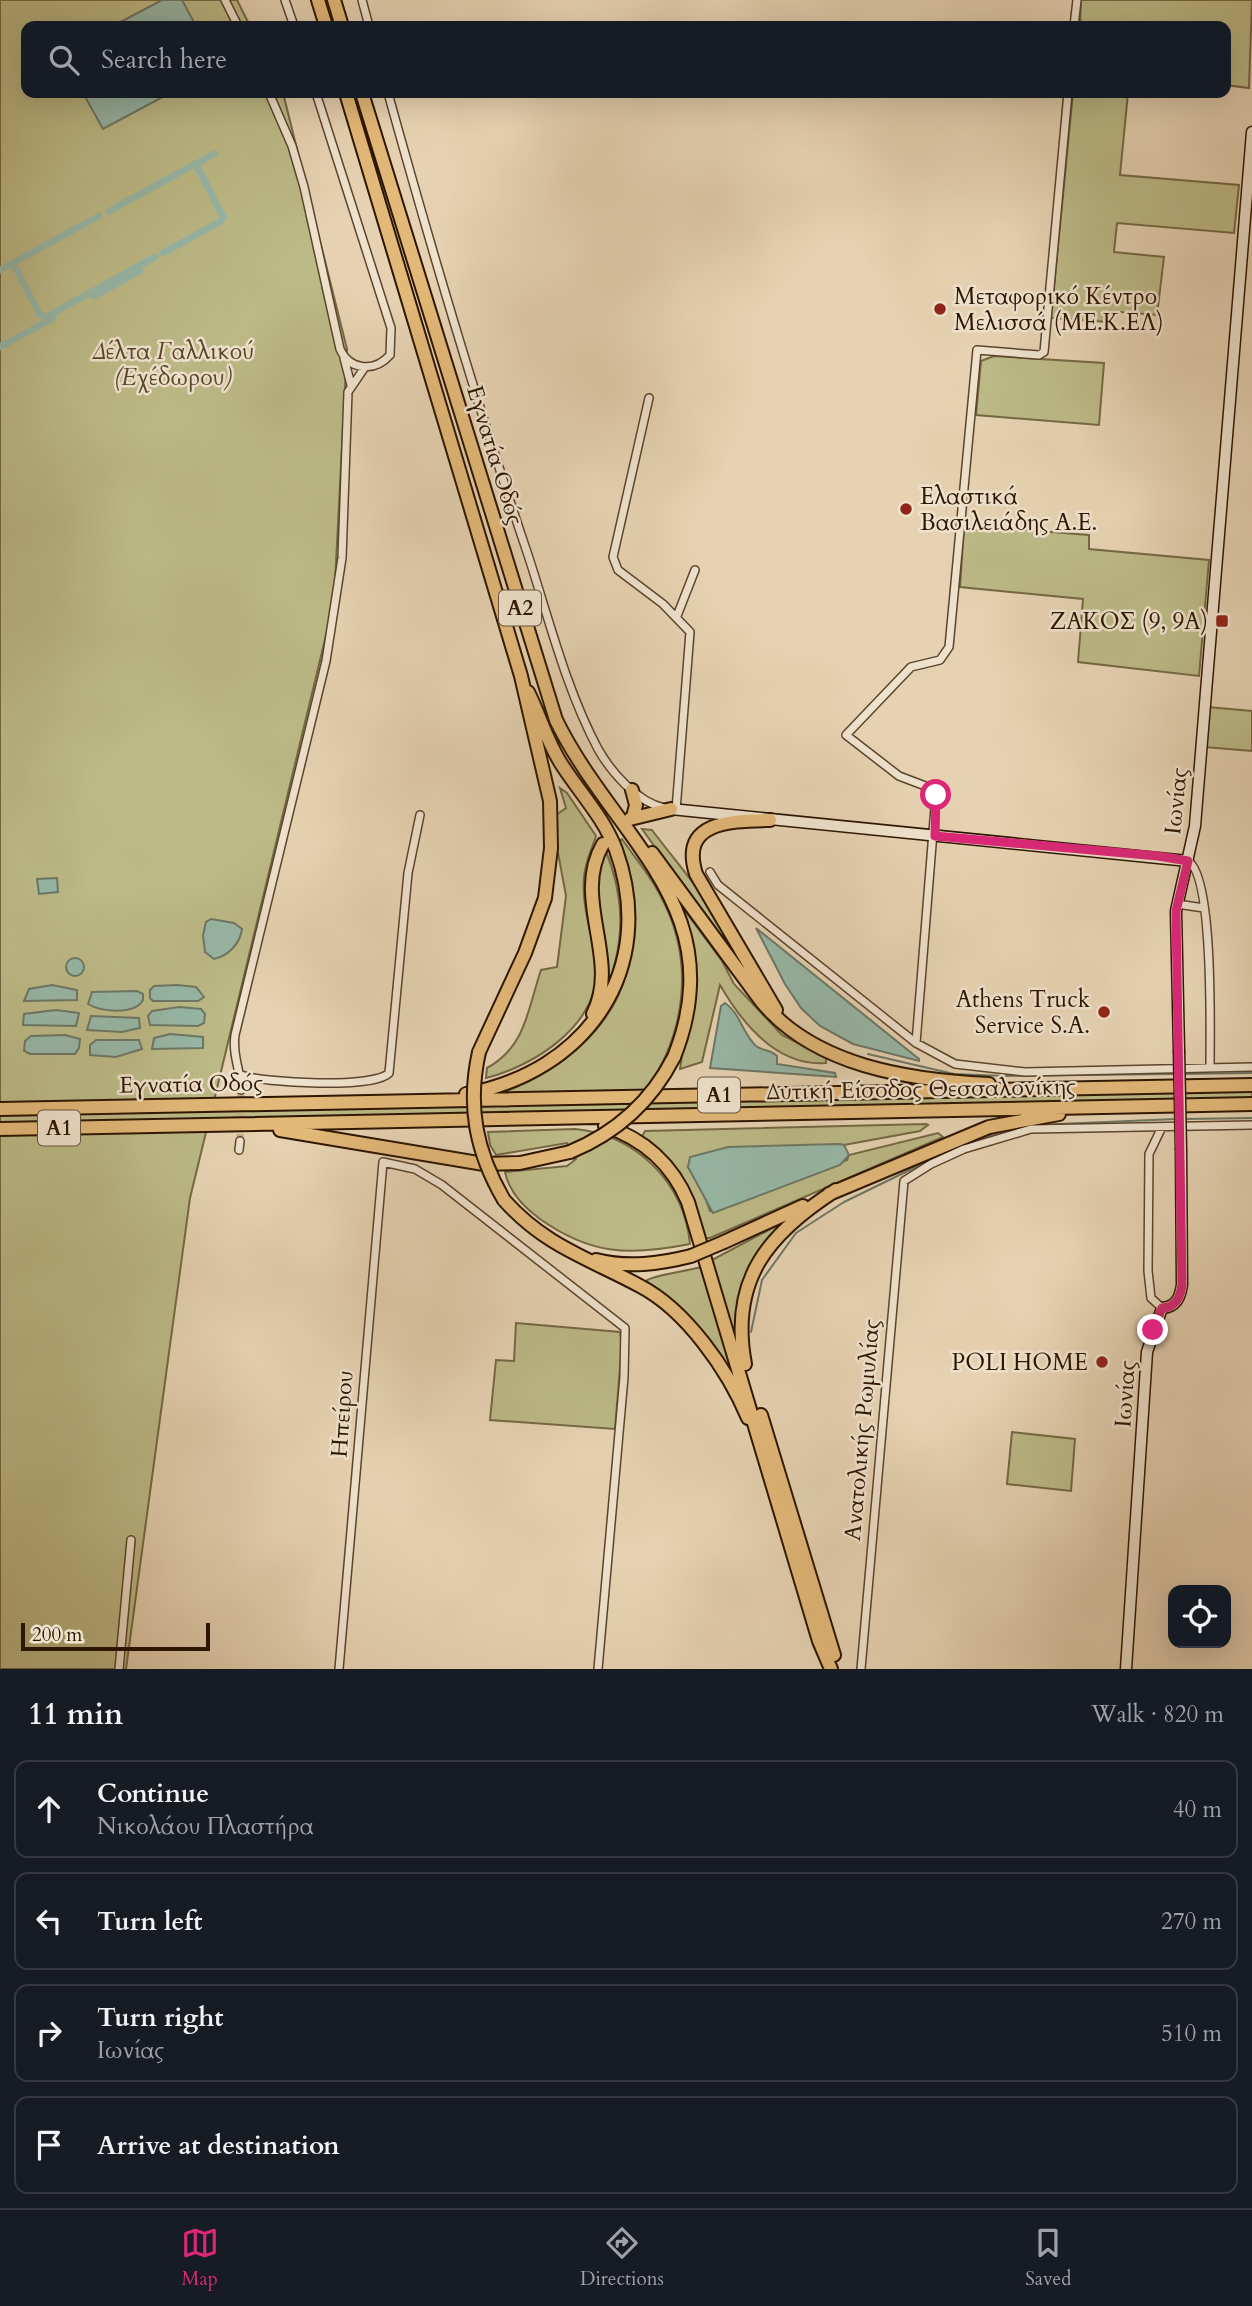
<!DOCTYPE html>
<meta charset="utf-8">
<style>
body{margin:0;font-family:Cardo,serif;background:#20242c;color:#f1f3f6}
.controls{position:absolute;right:21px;bottom:21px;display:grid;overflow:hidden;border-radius:14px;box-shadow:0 7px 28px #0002}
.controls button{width:63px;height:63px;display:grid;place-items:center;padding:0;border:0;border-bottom:2px solid #363941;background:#171b24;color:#f1f3f6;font:35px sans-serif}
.scale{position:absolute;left:21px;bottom:18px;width:189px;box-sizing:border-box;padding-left:7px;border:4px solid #2d1500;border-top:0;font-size:19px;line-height:24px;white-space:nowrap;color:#2d1500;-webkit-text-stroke:5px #efe2cd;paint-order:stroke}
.stop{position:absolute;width:21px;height:21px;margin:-16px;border:5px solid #db2777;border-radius:50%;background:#fff}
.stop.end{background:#db2777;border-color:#fff;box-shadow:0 2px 7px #0008}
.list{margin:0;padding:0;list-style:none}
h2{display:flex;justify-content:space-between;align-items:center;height:91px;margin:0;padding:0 28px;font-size:30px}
h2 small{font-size:23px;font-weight:400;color:#9ea1a6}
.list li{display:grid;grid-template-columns:46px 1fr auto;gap:21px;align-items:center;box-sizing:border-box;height:98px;margin:0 14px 14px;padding:0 14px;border:2px solid #363941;border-radius:14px}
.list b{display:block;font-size:26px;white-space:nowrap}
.list p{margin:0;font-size:23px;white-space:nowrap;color:#9ea1a6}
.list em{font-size:23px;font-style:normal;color:#9ea1a6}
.icon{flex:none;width:38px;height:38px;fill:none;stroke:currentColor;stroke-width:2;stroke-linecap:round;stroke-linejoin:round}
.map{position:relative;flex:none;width:1252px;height:1669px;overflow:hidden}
.search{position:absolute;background:#171b24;box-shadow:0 7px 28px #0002;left:21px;right:21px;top:21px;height:77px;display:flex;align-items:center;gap:18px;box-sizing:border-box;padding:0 24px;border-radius:14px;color:#9ea1a6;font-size:26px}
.sheet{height:539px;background:#171b24}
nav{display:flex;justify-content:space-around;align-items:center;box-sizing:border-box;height:98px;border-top:2px solid #363941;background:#171b24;font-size:19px;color:#9ea1a6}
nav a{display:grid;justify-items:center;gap:4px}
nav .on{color:#db2777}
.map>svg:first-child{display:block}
</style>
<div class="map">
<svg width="1252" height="1669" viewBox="0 0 1252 1669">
<rect width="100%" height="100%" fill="#e6d2b2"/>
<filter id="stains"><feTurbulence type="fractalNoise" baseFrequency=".00286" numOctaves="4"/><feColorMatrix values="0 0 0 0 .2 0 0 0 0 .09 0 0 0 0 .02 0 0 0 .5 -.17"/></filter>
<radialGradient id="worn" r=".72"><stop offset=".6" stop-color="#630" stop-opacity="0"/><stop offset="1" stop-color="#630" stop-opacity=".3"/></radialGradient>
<path fill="#bcba87" stroke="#746844" stroke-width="2" d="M0,0H237L250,26H26V93H283L347,349L334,602L212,1109L1252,1091V1098L209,1120L190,1198L126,1669H0Z
M1081,0H1252L1249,88L1226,85V26H1080Z
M1073,93H1128L1120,175L1239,185L1234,233L1117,223L1114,252L1164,257L1157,315L1109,311L1108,322L1051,318Z
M994,356L1104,363L1099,425L976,415L981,361Z
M964,525L1089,535V549L1209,560L1199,676L1078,662L1083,599L960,587Z
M1208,707L1252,711V751L1205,747Z
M560,788L567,793L596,836C592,849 585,862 584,877C581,907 594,938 596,968C599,1025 534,1066 486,1078L487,1068C526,1047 528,1008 541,970L557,967L566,896L556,842V815L566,808Z
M642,829L652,830C681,869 719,908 733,955Z
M622,839C635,858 651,876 661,897C695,960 686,1033 646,1090L488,1097C557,1077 624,1025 631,948C633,920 621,871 617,842Z
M605,849C626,900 625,945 604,996L593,891Z
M681,911H685L722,961L734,984L782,1035L826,1057V1063C777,1067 742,1023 720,985L702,1062L680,1069C689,1003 706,980 681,911Z
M926,1124L928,1125L920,1131L844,1145L838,1144L688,1167L700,1184L710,1211L847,1160L849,1155L938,1133L943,1137L710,1238H704L687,1190L641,1138L645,1131Z
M575,1129C637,1135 684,1183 690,1244C629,1256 591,1255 540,1219C525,1208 509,1192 505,1172L567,1166L576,1159L567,1143L496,1155L490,1145L488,1132Z
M780,1224L781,1227L738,1307L735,1328L732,1330L711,1264L712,1260Z
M701,1267L735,1376L733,1379L690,1318L646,1281C652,1275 688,1271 701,1267Z
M516,1323L620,1332L622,1344L615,1429L490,1420L496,1360L514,1361Z
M1012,1432L1075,1439L1071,1491L1007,1484Z"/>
<path fill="#97b8a8" stroke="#6d7765" stroke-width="2" d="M162,0H182L196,26H113Z
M83,93H170L103,129Z
M57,878L58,892L39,894L37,879Z
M211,919L234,923L242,929C240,944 228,956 214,959L205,952L203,935L206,922Z
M756,928L919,1059V1061L853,1044L820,1026L801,1008L785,984Z
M66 967a9 9 0 1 1 18 0a9 9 0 1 1-18 0Z
M52,985L77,990V1000L24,1001L29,989Z
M178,985L196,987L204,997L198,1001H153L150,998V990L154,986Z
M137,991L143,994V1000C135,1015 101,1012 88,1004L92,992Z
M725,1003C741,1014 742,1033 756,1046C763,1051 771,1050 777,1056V1064L835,1073L836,1077L710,1068L721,1006Z
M179,1007L201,1009L205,1014L204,1023L198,1026L150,1025L148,1016L152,1011Z
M56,1010L79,1013L76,1026L23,1025L24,1014Z
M91,1016L139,1018L140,1028L122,1032L87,1030Z
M170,1034L203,1037V1048L152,1049L154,1038Z
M65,1035L80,1039L79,1048L75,1054H30L24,1051L25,1041L31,1036Z
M96,1040H139L142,1049L116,1057L90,1055V1045Z
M838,1144L844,1145L849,1155L840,1165L713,1213L688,1167L690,1157L728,1147Z"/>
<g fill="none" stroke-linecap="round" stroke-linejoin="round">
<path stroke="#6d7765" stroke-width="2" d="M868,1054L954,1074L1005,1076L1176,1074
M1185,1074L1252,1073
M1185,1119L1252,1118
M1035,1125L1176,1119
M751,1332L762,1280L796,1233L844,1202L957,1147L1009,1129"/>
<path stroke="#97b8a8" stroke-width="7" d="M109,211L214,154
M163,253L221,221L223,217L196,164
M13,263L40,315L46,317L155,257
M0,270L99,216
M94,296L140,271
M0,347L53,318"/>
<path stroke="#c1ac8e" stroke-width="7" stroke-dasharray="7 3.5" stroke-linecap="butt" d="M240,1141L241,1090"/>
<defs>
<path id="street" d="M225,0L238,26
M285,0L294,26
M362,0L369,26
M1074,26L1077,0
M269,93L292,146L304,187L340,349C350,371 375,372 390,355L391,328L316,93
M388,93C431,248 476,402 528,555C549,619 566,689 598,749C611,772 637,802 664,808
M344,358L351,385
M649,398L613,557L618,570L663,604L690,632L676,810
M677,616L695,570
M1188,861C1214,876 1210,1034 1210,1067
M710,872L718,885L916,1043L955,1064L1025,1072L1252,1067
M1177,904L1204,908
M916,1043L936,795L928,787L899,776L846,735L911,667L940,660L949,647L977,350L1039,355L1044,352L1068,93
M241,1075C263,1083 374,1089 389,1073L408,873L420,815
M241,1090C241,1071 232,1056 235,1035L326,661L342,558L348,392L365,367
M239,1150L240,1141
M1162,1308L1151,1298L1148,1271L1149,1154L1162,1127
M119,1669L131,1540
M339,1669L383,1162L415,1169L442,1185L625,1328L624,1377L598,1669
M861,1669L904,1181L931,1164L964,1149L1031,1129L1252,1125"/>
<path id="secondary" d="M671,809L1188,861
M1179,1051L1176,911L1195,826L1252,132
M1126,1669L1147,1352L1162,1308C1176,1307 1180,1298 1182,1285L1181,1150"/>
<path id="highway" d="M318,0L326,26
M334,0L342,26
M346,93L521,676L550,801L551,848L545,898L525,953L479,1052
M362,93L556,720C614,839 734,907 674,1057
M632,790L636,805L633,817
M630,819L671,809
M770,820C733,821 679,820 696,874L776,1010
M652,853L761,1001C814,1066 908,1080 989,1084
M593,1014C621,959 571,899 603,844
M466,1094C586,1072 659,970 616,850C604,818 580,793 562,765C547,742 540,716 528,692
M0,1109L1252,1085
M605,1126C644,1139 672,1164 688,1202L819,1641L831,1669
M0,1129L1252,1104
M280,1130L484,1164L520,1163L570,1152
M829,1194L989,1127L1059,1114
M504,1200C545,1246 588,1258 640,1286C686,1310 728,1370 748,1418
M724,1242L803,1206
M596,1260C628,1268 659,1264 691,1256
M745,1364C729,1279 769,1233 836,1190
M761,1415L834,1655"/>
</defs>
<use href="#street" stroke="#5b442c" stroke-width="10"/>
<use href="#secondary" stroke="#2d1500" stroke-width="13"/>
<use href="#highway" stroke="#2d1500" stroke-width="16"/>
<use href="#street" stroke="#efe2cd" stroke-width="7"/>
<use href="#secondary" stroke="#efe2cd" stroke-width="10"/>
<use href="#highway" stroke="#e3b979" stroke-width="12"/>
<defs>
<path id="secondary-bridge" d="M1179,1051L1181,1150"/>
<path id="highway-bridge" d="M479,1052C467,1106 476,1152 504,1200
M570,1152C616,1133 651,1102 674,1057
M691,1256L724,1242"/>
</defs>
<use href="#secondary-bridge" stroke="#2d1500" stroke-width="13" stroke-linecap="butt"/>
<use href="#highway-bridge" stroke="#2d1500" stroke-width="16" stroke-linecap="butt"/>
<use href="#secondary-bridge" stroke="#efe2cd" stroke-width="10"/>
<use href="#highway-bridge" stroke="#e3b979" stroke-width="12"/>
</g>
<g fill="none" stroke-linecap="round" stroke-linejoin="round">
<path stroke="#db2777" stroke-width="9" d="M936,795L935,836L1158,856L1188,861L1176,911L1182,1285C1180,1298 1176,1307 1162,1308L1153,1330"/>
</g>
<g fill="#8f2418" stroke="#efe2cd" stroke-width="2.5">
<circle cx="940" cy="309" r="7"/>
<circle cx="906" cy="509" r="7"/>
<rect x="1215" y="614" width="14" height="14" rx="3.5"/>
<circle cx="1104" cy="1012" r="7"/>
<circle cx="1102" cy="1362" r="7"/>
</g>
<g text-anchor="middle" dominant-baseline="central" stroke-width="5" stroke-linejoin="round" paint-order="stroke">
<g fill="#efe2cd" stroke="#67523e" stroke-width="2">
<rect x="499" y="590.5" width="42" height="35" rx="5"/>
<rect x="698" y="1077.5" width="42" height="35" rx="5"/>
<rect x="38" y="1110.5" width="42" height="35" rx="5"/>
</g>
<g font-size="21" font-weight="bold" fill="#2d1500">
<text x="520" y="608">Α2</text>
<text x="719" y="1095">Α1</text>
<text x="59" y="1128">Α1</text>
</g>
<g font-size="23" fill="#2d1500" stroke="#efe2cd" text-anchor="end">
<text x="954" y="296" text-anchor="start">Μεταφορικό Κέντρο<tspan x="954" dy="26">Μελισσά (ΜΕ.Κ.ΕΛ)</tspan></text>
<text x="920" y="496" text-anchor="start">Ελαστικά<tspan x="920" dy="26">Βασιλειάδης Α.Ε.</tspan></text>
<text x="1208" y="621">ΖΑΚΟΣ (9, 9Α)</text>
<text x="1090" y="999">Athens Truck<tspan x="1090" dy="26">Service S.A.</tspan></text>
<text x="1088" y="1362">POLI HOME</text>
</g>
<g font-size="23" font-style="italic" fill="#584728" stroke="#efe2cd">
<text x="173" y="351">Δέλτα Γαλλικού<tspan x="173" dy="26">(Εχέδωρου)</tspan></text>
</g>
<g font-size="23" fill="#2d1500" stroke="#efe2cd">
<text transform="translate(495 455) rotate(73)">Εγνατία Οδός</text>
<text transform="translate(1176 801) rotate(-84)">Ιωνίας</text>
<text transform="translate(191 1084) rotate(-1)">Εγνατία Οδός</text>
<text transform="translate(921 1089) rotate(-1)">Δυτική Είσοδος Θεσσαλονίκης</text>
<text transform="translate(1125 1394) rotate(-86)">Ιωνίας</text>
<text transform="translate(342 1414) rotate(-86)">Ηπείρου</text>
<text transform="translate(862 1430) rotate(-85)">Ανατολικής Ρωμυλίας</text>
</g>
</g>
<rect width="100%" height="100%" filter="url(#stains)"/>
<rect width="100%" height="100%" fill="url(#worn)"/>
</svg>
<div class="controls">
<button><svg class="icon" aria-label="locate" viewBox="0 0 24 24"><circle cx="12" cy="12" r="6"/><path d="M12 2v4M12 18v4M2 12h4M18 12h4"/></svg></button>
</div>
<div class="scale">200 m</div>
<div class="stop" style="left:936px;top:795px"></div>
<div class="stop end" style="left:1153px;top:1330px"></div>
<div class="search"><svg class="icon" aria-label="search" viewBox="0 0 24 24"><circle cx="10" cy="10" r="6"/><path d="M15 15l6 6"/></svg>Search here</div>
</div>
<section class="sheet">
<h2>11 min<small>Walk · 820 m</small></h2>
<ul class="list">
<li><svg class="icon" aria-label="ahead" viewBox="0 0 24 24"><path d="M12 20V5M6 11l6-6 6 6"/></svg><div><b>Continue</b><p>Νικολάου Πλαστήρα</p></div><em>40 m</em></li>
<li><svg class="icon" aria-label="left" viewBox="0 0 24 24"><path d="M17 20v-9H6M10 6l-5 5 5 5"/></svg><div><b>Turn left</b></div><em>270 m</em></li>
<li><svg class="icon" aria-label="right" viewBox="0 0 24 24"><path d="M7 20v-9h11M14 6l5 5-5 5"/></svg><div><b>Turn right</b><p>Ιωνίας</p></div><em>510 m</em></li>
<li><svg class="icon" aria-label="arrive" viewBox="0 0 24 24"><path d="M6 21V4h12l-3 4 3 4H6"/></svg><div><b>Arrive at destination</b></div></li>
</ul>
</section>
<nav>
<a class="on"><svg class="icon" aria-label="map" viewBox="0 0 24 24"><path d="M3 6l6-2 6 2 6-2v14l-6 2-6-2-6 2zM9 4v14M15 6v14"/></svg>Map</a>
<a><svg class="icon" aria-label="directions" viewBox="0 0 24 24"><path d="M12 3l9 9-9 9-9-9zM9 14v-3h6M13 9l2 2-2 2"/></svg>Directions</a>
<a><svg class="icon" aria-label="saved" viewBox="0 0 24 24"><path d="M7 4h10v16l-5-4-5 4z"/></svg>Saved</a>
</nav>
